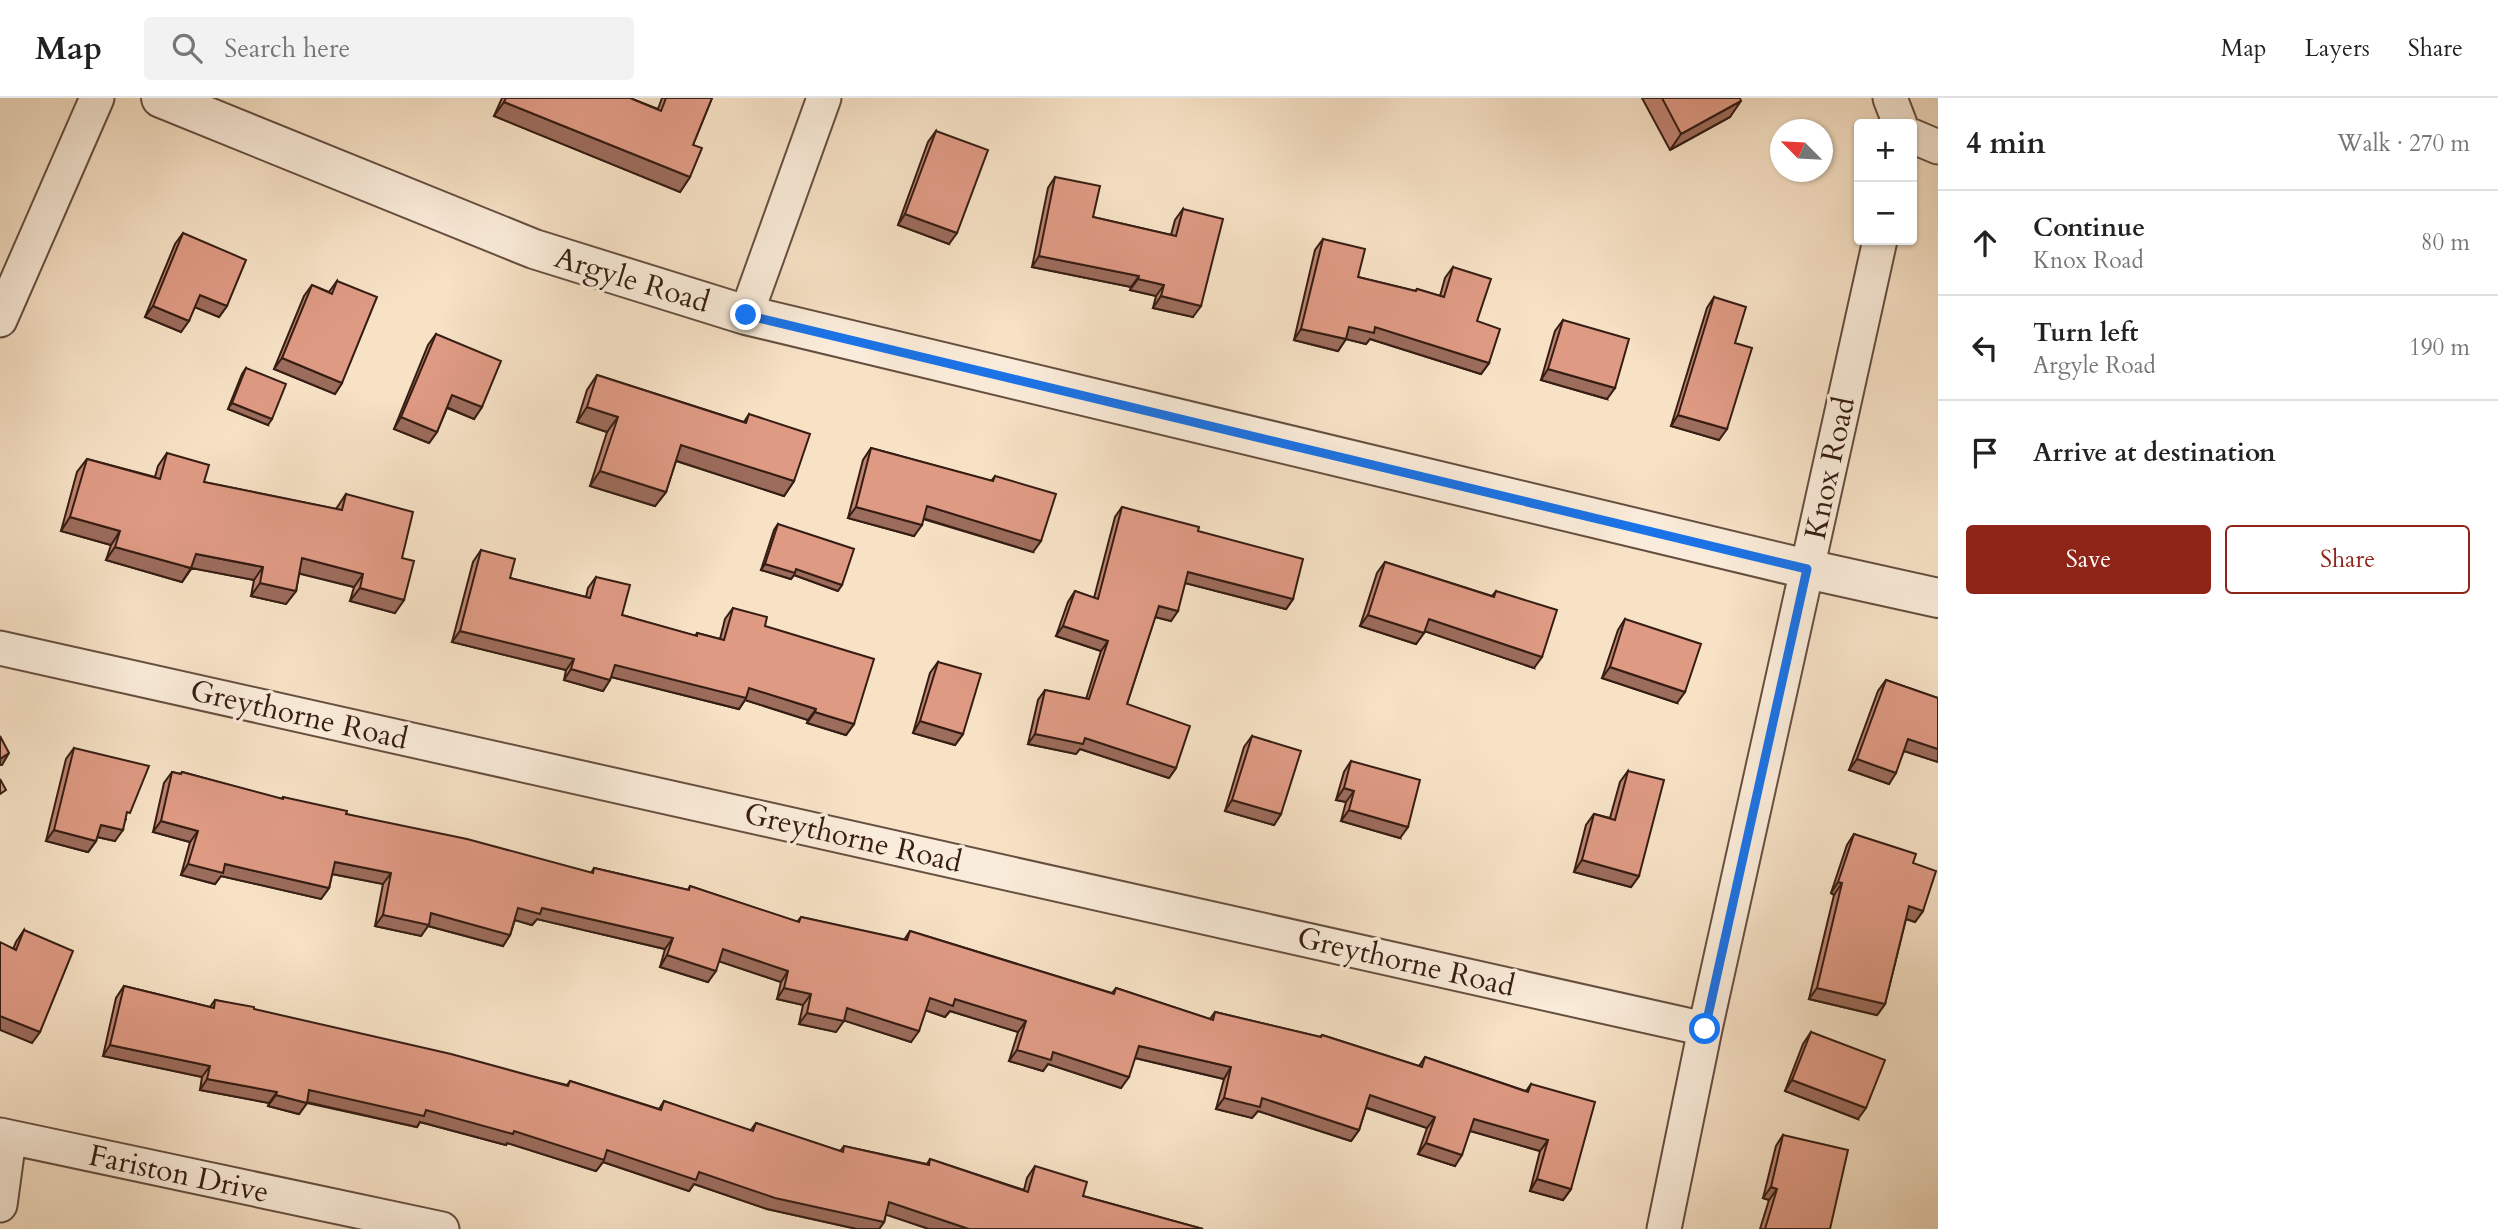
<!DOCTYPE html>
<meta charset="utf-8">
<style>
body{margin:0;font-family:Cardo,serif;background:#f2f2f2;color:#222}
.controls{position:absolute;right:21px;top:21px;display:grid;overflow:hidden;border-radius:7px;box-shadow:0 2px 5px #0004}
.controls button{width:63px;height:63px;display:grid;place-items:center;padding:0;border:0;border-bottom:2px solid #e0e0e0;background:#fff;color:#222;font:35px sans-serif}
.compass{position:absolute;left:1770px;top:21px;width:63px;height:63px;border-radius:50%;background:#fff;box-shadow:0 2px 5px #0004;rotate:294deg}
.stop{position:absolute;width:21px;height:21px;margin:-16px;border:5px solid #1a73e8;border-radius:50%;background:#fff}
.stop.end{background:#1a73e8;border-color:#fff;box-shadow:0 2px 7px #0008}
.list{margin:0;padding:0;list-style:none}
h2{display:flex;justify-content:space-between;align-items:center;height:91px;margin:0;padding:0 28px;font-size:30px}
h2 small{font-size:23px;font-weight:400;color:#767676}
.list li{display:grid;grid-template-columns:46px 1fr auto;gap:21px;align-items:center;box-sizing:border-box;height:105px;padding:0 28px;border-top:2px solid #e0e0e0}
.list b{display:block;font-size:26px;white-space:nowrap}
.list p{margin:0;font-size:23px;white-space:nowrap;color:#767676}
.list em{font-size:23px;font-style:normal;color:#767676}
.actions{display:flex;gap:14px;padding:21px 28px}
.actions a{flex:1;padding:16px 0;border:2px solid #8f2418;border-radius:7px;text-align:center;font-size:24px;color:#8f2418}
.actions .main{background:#8f2418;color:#fff}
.icon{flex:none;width:38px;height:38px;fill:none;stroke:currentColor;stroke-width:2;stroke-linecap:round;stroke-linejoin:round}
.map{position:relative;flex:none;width:1938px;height:1131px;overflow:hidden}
header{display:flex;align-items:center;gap:42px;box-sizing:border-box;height:98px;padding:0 35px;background:#fff;border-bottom:2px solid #e0e0e0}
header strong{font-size:33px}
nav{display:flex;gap:38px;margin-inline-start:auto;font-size:24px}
.search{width:490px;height:63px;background:#f2f2f2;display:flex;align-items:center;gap:18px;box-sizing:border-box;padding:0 24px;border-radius:7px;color:#767676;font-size:26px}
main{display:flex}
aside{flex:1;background:#fff}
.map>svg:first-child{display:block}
</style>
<header>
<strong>Map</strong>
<div class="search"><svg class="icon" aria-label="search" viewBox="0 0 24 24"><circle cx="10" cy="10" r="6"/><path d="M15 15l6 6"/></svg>Search here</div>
<nav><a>Map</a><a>Layers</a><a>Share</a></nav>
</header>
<main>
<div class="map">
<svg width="1938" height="1131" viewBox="0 0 1938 1131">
<rect width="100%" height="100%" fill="#f7e2c6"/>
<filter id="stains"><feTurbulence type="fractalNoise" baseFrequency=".00286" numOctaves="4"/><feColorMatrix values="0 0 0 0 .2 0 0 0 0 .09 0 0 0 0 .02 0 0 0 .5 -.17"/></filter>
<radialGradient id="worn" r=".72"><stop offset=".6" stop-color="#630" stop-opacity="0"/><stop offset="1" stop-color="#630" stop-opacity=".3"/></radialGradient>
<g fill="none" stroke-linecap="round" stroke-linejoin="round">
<defs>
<path id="minor" d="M1890,0L1900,26
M1912,38L1938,49
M746,217L824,0
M0,222L97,0
M0,550L1705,931
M0,1037L442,1131
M0,1107L9,1041
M1664,1131L1705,931L1880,142"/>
<path id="tertiary" d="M161,0L534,151L746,217L1807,471L1938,500"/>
</defs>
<use href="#minor" stroke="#664e40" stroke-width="37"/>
<use href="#tertiary" stroke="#664e40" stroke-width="42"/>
<use href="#minor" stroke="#faecda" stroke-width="33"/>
<use href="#tertiary" stroke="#faecda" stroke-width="38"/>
</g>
<path fill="#c08472" stroke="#361d13" stroke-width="2" d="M502,0H630L658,11L662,0H712L693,47L690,79L680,94L494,18Z
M1642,0H1740L1730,19L1670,52Z
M936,33L949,146L898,127L928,44Z
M1055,79L1093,119L1171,137L1175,122L1183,111L1193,219L1153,210L1156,198L1130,192L1131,189L1032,169L1048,90Z
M183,135L227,208L219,219L195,209L181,234L145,219L175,146Z
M1323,141L1358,179L1415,193L1417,191L1440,198L1445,180L1453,169L1477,223L1489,265L1481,276L1370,241L1366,246L1346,241L1338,253L1294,242L1315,152Z
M337,183L342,285L335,296L274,271L304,198L312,187L329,194Z
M1714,199L1735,245L1719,342L1671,328L1707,210Z
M1563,222L1607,301L1541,282L1555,233Z
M436,236L482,309L474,321L447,310L437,334L429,345L394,331L428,247Z
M246,270L268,327L228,311L242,276Z
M597,277L744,324L749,316L794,383L784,398L676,363L666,394L655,408L590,388L607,334L577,324L587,292Z
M871,350L991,383L995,378L1033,454L923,421L914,438L848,420L863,362Z
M167,355L204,384L336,411L346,396L402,460L395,515L350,503L354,489L299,475L296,493L286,506L251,498L254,482L192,470L182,484L106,462L111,447L61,433L77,374L87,361L155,379L158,368Z
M1122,409L1198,433L1293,501L1286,511L1185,485L1171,523L1155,519L1127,606L1176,670L1169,680L1080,651L1076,656L1028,646L1038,602L1045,592L1086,601L1101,553L1056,538L1068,504L1075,493L1094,500L1115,419Z
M778,426L838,493L794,477L791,481L761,472L774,432Z
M481,452L510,480L586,499L588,490L596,479L622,517L695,538L697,535L720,541L725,521L733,510L765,528L854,626L846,637L807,625L808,622L745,602L739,611L611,579L603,593L564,582L566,572L452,544L473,464Z
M1385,464L1492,498L1496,493L1534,570L1425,533L1416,546L1360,528L1377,475Z
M1625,521L1677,605L1602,580L1618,532Z
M938,564L963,636L955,647L913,635L930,575Z
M1886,582L1938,600V664L1904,653L1889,686L1849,672L1878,593Z
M1252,638L1281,716L1274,727L1225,713L1244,649Z
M74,650L126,721L115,743L97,739L96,743L88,754L46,743L66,661Z
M1351,663L1400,740L1341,723L1346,704L1336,702L1344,674Z
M1628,673L1639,778L1631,789L1574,774L1586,727L1594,716L1610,720L1620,684Z
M172,674L181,676L182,674L281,701L283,699L346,716L591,775L594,770L688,792L690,788L797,824L801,819L904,842L910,833L1112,895L1116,890L1210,921L1215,914L1320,939L1322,937L1419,968L1425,959L1526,993L1531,986L1571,1091L1563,1102L1530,1093L1540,1053L1470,1033L1455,1068L1418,1056L1427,1030L1366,1010L1359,1032L1351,1043L1258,1013L1252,1020L1216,1011L1224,981L1135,960L1121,990L1048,966L1043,973L1009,963L1018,934L950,913L945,919L925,912L911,944L844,922L836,934L799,926L803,907L777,901L781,884L719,863L708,884L660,869L665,851L537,821L532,827L515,822L510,837L503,848L428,828L421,838L375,828L383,786L332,776L329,790L321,801L221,778L215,786L181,777L190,744L153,734L164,685Z
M1854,736L1913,765L1923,813L1915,824L1906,821L1885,906L1877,917L1809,901L1834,797L1831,795L1847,747Z
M24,832L32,945L13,851L16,844Z
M124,888L210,909L215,902L567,987L570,983L659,1011L664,1003L750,1033L756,1025L840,1053L844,1048L927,1066L930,1061L1024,1092L1027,1080L1035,1068L1083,1098L1203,1131H929L886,1116L884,1124L879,1131H857L767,1111L694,1086L689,1093L603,1064L596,1073L507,1045L506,1047L420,1024L417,1029L307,1005L299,1016L268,1008L269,1005L200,992L202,979L103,958L116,900Z
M1811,934L1858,1021L1785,993L1803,946Z
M1783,1037L1830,1131H1760L1769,1102L1763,1100L1776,1048Z"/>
<path fill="#9c6c5c" stroke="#361d13" stroke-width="2" d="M1741,3L1730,19L1670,52L1681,36Z
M504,4L690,79L680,94L494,18Z
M905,116L957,135L949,146L898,127Z
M1039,158L1139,178L1131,189L1032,169Z
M1138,181L1164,187L1156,198L1130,192Z
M200,197L227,208L219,219L192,208Z
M1161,198L1201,208L1193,219L1153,210Z
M153,208L189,223L181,234L145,219Z
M1349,229H1375L1489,265L1481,276L1370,241L1366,246L1341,240Z
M1301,231L1346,241L1338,253L1294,242Z
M282,260L342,285L335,296L274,271Z
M1548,271L1615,290L1607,301L1541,282Z
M452,297L482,309L474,321L444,308Z
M232,305L272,321L268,327L228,311Z
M587,309L618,319L607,334L577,324Z
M1678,317L1727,331L1719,342L1671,328Z
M401,319L437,334L429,345L394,331Z
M681,347L794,383L784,398L671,361Z
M600,373L666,394L655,408L590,388Z
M927,408L1041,443L1033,454L919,419Z
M856,409L922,427L914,438L848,420Z
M70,419L120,433L111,447L61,433Z
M115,449L191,470L182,484L106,462Z
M196,456L263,469L254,482L186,469Z
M302,460L363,476L354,489L293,474Z
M765,466L796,471L842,487L838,493L794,477L791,481L761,472Z
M1188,474L1293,501L1286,511L1181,484Z
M260,485L296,493L286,506L251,498Z
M360,490L404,502L395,515L350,503Z
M1159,508L1178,513L1171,523L1151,518Z
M1368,517L1424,535L1416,546L1360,528Z
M1429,521L1542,559L1534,570L1421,532Z
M1063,528L1108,543L1101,553L1056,538Z
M460,533L574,561L566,572L452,544Z
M615,567L749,590L816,611L808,622L745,602L739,611L607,578Z
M1610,569L1685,594L1677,605L1602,580Z
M571,571L610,582L603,593L564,582Z
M815,614L854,626L846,637L807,625Z
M920,623L963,636L955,647L913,635Z
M1035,636L1085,640L1176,670L1169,680L1080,651L1076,656L1028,646Z
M1908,641L1938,651V664L1901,652Z
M9,655L2,667H0V661Z
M1857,661L1896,675L1889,686L1849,672Z
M1344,690L1354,693L1346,704L1336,702Z
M1232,702L1281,716L1274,727L1225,713Z
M1349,712L1408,729L1400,740L1341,723Z
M161,723L198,733L190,744L153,734Z
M101,727L123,732L115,743L93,738Z
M54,732L96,743L88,754L46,743Z
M1582,762L1639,778L1631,789L1574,774Z
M335,764L391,775L383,786L327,775Z
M188,766H225L329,790L321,801L221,778L215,786L181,777Z
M1838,784L1842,785L1834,797L1831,795Z
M1909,808L1923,813L1915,824L1901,819Z
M518,810H542L673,840L665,851L537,821L532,827L511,821Z
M431,815L510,837L503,848L428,828L421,838L375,828L383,817Z
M723,851L788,873L781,884L715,862Z
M667,857L716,873L708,884L660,869Z
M784,890L811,896L803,907L777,901Z
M1817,890L1885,906L1877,917L1809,901Z
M930,900L955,901L1026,923L1018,934L950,913L945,919L922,911Z
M847,910L919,933L911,944L839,921Z
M807,915L844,923L836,934L799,926Z
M0,918L40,934L32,945L0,932Z
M110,947L210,968L202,979L103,958Z
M1139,948L1231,969L1224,981L1131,959Z
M1017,952L1053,954L1129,979L1121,990L1048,966L1043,973L1009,963Z
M207,981L277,994L269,1005L200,992Z
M1792,982L1866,1010L1858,1021L1785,993Z
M309,992L426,1012L514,1033L607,1052L699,1074L884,1124L879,1131H857L767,1111L694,1086L689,1093L603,1064L596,1073L507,1045L506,1047L420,1024L417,1029L302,1003Z
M276,997L307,1005L299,1016L268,1008Z
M1370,997L1435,1019L1427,1030L1362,1008Z
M1224,1000H1262L1359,1032L1351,1043L1258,1013L1252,1020L1216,1011Z
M1474,1021L1548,1042L1540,1053L1467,1032Z
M1426,1045L1462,1057L1455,1068L1418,1056Z
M1537,1081L1571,1091L1563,1102L1530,1093Z
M1771,1089L1777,1091L1769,1102L1763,1100Z
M889,1104L969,1131H929L881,1115Z"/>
<path fill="#df9a84" stroke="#361d13" stroke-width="2" d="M506,0H630L661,13L666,0H712L693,47L702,50L690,79L504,4Z
M1662,0H1740L1741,3L1681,36Z
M936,33L988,52L957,135L905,116Z
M1055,79L1100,88L1093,119L1176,138L1183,111L1223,121L1201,208L1161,198L1164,187L1138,181L1139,178L1039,158Z
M183,135L246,162L227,208L200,197L189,223L153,208Z
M1323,141L1365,151L1358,179L1416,193L1417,191L1444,199L1453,169L1491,181L1477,223L1500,231L1489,265L1375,229L1374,235L1349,229L1346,241L1301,231Z
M337,183L377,199L342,285L282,260L312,187L332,196Z
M1714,199L1746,209L1735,245L1752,250L1727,331L1678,317Z
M1563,222L1629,241L1615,290L1548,271Z
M436,236L501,263L482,309L452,297L437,334L401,319Z
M246,270L286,286L272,321L232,305Z
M597,277L746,325L749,316L810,336L794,383L681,347L666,394L600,373L618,319L587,309Z
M871,350L993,383L995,378L1056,396L1041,443L927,408L922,427L856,409Z
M167,355L209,367L204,384L342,412L346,396L413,414L402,460L414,463L404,502L360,490L363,476L302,460L296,493L260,485L263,469L196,456L191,470L115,449L120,433L70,419L87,361L160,381Z
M1122,409L1199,429L1198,433L1303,461L1293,501L1188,474L1178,513L1159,508L1127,606L1190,628L1176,670L1085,640L1083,646L1035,636L1045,592L1089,601L1108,543L1063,528L1075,493L1098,501Z
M778,426L854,451L842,487L796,471L795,475L765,466Z
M481,452L515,461L510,480L590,500L596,479L630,487L622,517L697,538V535L724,542L733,510L767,519L765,528L874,561L854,626L815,614L816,611L749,590L746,600L615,567L610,582L571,571L574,561L460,533Z
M1385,464L1494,499L1496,493L1557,512L1542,559L1429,521L1424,535L1368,517Z
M1625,521L1701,546L1685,594L1610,569Z
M938,564L981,576L963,636L920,623Z
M1886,582L1938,600V651L1908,641L1896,675L1857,661Z
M0,638L9,655L0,661Z
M1252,638L1301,653L1281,716L1232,702Z
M74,650L149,668L130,715L127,714L123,732L101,727L96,743L54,732Z
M1351,663L1420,682L1408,729L1349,712L1354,693L1344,690Z
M1628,673L1664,682L1639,778L1582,762L1594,716L1615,722Z
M172,674L181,676L182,674L283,701V699L347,713L346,716L467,741L593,775L594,770L689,792L690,788L799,824L801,819L907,842L910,833L1114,896L1116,890L1213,922L1215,914L1321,939L1322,937L1422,969L1425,959L1528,994L1531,986L1595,1004L1571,1091L1537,1081L1548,1042L1474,1021L1462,1057L1426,1045L1435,1019L1370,997L1359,1032L1262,1000L1260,1009L1224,1000L1231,969L1139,948L1129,979L1053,954L1051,962L1017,952L1026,923L955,901L953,908L930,900L919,933L847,910L844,923L807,915L811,896L784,890L788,873L723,851L716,873L667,857L673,840L542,810L540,816L518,810L510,837L431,815L429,827L383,817L391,775L335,764L329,790L225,766L223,775L188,766L198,733L161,723Z
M0,681L6,692L0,696Z
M1854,736L1916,756L1913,765L1936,773L1923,813L1909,808L1885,906L1817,890L1842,785L1838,784Z
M24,832L73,853L40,934L0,918V844L16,852Z
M124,888L214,910L215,902L254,909V911L451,956L568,988L570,983L661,1012L664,1003L753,1033L756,1025L843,1054L844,1048L929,1067L930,1061L1028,1094L1035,1068L1087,1084L1083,1098L1203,1131H969L889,1104L884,1124L775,1100L699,1074L696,1082L607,1052L604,1062L514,1033L513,1036L426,1012L424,1018L309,992L307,1005L276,997L277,994L207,981L210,968L110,947Z
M1811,934L1885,962L1866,1010L1792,982Z
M1783,1037L1848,1052L1830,1131H1765L1777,1091L1771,1089Z"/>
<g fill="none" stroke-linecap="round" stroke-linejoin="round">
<path stroke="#1a73e8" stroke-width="9" d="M746,217L1807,471L1705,931"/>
</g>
<g text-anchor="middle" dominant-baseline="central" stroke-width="7" stroke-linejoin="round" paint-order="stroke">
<g font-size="30" fill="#361d13" stroke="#faecda">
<text transform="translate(632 182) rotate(17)">Argyle Road</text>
<text transform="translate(1830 370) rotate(-78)">Knox Road</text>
<text transform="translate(299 617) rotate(13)">Greythorne Road</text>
<text transform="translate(853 740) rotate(13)">Greythorne Road</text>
<text transform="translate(1406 864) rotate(13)">Greythorne Road</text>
<text transform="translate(179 1076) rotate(12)">Fariston Drive</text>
</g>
</g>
<rect width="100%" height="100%" filter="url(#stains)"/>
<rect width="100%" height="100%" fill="url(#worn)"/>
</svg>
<div class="controls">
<button>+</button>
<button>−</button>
</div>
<svg class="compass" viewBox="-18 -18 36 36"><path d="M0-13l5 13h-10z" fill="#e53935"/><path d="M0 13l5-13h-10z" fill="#767676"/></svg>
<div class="stop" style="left:1705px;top:931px"></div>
<div class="stop end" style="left:746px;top:217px"></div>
</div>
<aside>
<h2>4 min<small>Walk · 270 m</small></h2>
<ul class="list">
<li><svg class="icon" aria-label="ahead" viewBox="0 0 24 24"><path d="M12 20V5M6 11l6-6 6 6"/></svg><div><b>Continue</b><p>Knox Road</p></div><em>80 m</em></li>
<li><svg class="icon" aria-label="left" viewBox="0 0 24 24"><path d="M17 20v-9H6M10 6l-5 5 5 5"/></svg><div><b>Turn left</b><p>Argyle Road</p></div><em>190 m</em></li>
<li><svg class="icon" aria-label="arrive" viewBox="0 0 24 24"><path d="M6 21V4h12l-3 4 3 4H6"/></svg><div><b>Arrive at destination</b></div></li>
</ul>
<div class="actions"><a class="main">Save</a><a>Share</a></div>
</aside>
</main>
